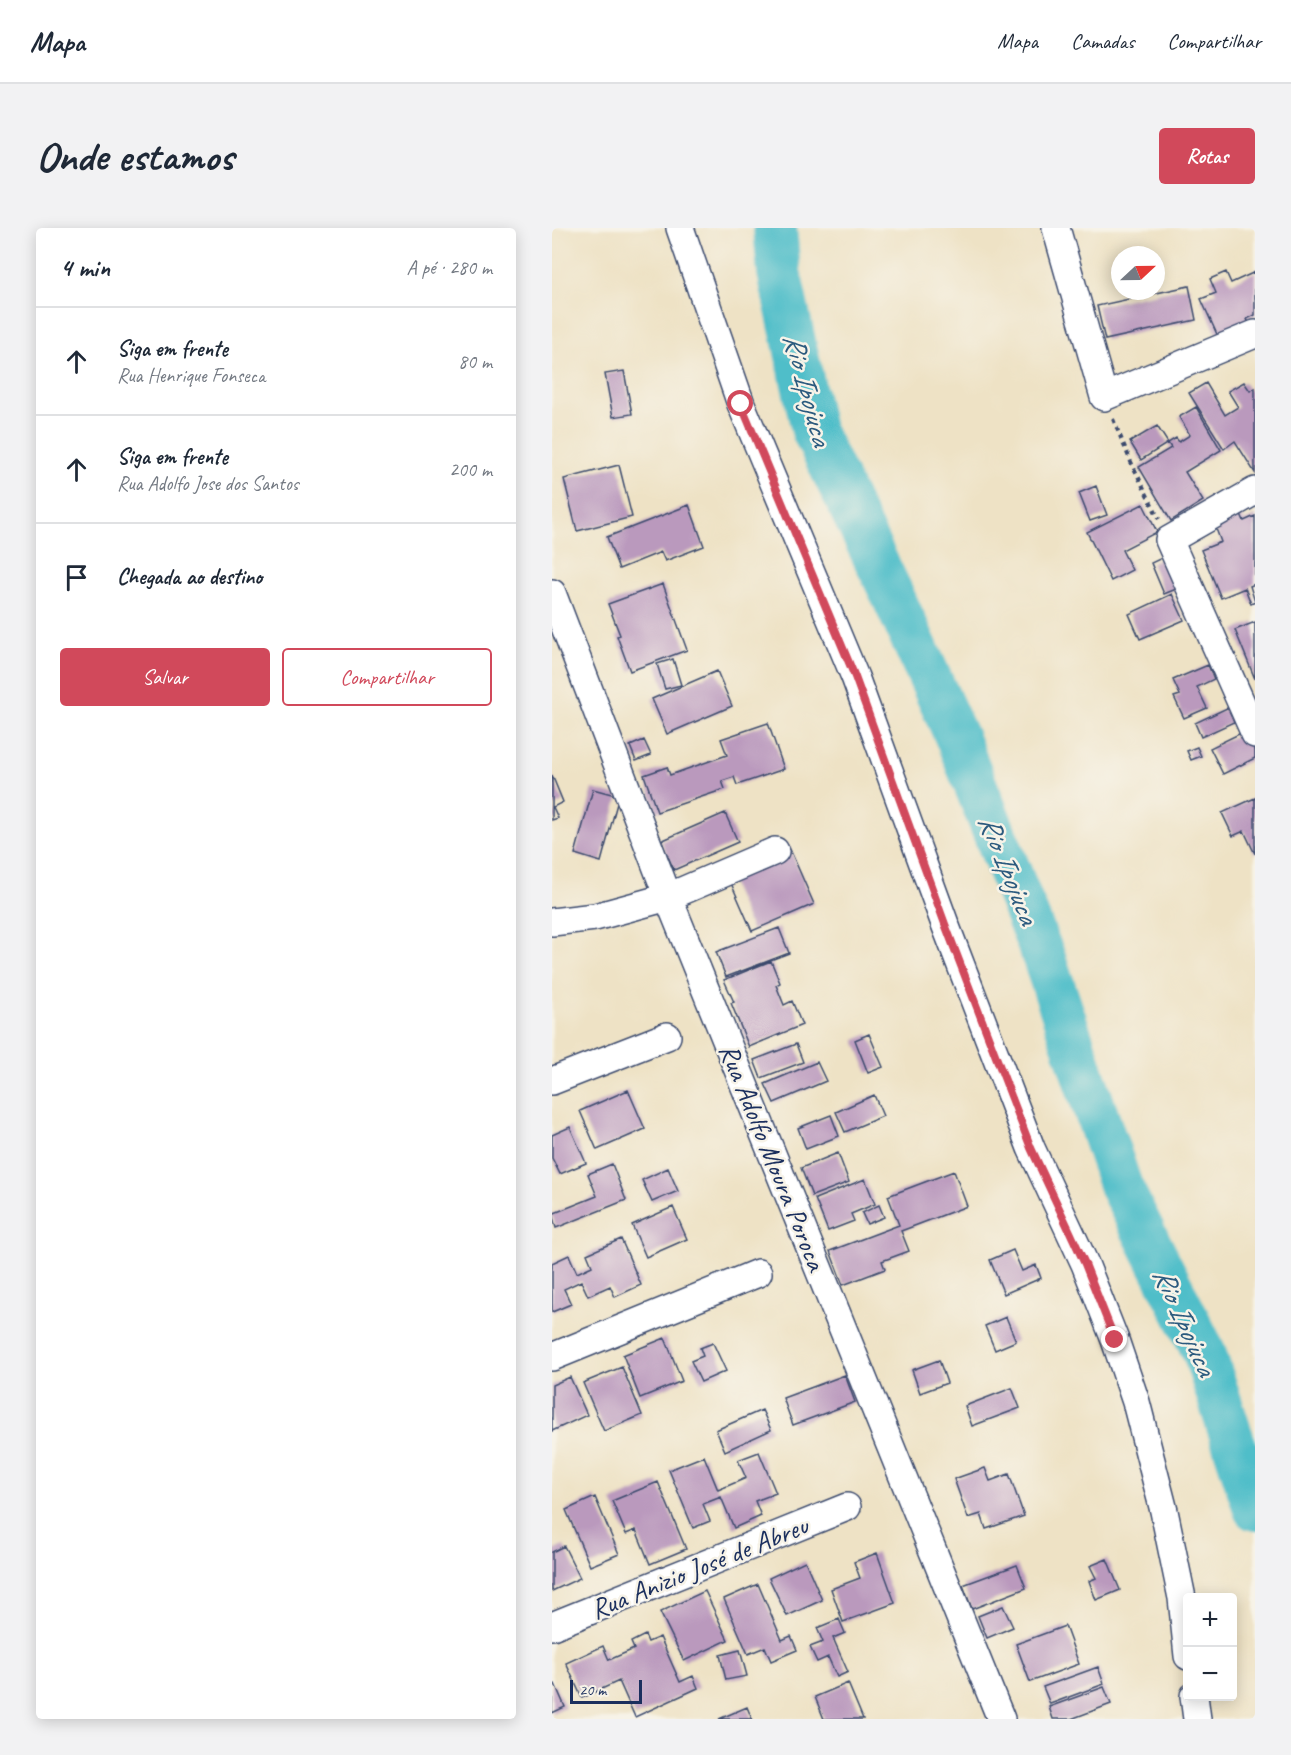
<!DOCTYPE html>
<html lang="pt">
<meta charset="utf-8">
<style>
body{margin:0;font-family:Caveat,sans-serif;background:#f2f2f3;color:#1f2937}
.controls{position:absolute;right:18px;bottom:18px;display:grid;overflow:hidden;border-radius:6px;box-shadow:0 3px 15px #0003}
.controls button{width:54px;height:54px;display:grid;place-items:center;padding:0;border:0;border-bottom:2px solid #e0e1e3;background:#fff;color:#1f2937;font:30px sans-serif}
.compass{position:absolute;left:559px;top:18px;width:54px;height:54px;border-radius:50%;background:#fff;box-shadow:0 3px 15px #0003;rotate:68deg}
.scale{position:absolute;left:18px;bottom:15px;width:72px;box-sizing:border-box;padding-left:6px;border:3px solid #1b2f5e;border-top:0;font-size:16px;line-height:21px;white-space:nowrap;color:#1b2f5e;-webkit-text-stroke:4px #f7f3e8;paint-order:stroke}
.stop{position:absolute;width:18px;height:18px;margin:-14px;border:4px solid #d1495b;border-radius:50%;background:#fff}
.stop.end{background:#d1495b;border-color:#fff;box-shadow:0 2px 6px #0008}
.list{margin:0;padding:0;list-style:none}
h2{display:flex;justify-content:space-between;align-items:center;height:78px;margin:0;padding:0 24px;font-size:26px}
h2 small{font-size:20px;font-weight:400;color:#747a83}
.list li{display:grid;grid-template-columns:39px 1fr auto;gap:18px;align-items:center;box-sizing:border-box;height:108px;padding:0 24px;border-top:2px solid #e0e1e3}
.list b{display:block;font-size:22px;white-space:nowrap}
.list p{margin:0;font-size:20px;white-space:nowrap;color:#747a83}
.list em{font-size:20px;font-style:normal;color:#747a83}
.actions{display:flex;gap:12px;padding:18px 24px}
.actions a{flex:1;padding:14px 0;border:2px solid #d1495b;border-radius:6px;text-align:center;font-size:21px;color:#d1495b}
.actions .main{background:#d1495b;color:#fff}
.icon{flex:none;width:33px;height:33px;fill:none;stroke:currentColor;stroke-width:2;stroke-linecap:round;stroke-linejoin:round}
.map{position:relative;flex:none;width:703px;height:1491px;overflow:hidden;border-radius:6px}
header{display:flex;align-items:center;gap:36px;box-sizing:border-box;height:84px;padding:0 30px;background:#fff;border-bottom:2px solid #e0e1e3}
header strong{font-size:28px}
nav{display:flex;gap:33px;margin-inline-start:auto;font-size:21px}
.intro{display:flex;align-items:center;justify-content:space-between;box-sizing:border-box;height:144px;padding:0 36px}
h1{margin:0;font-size:42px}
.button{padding:15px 27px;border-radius:6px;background:#d1495b;color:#fff;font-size:21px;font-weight:700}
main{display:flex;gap:36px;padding:0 36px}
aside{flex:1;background:#fff;border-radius:6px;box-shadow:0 3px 15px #0003}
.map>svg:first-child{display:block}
</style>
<header>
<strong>Mapa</strong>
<nav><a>Mapa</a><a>Camadas</a><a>Compartilhar</a></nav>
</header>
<div class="intro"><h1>Onde estamos</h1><a class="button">Rotas</a></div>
<main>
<aside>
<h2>4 min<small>A pé · 280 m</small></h2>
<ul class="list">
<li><svg class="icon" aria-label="ahead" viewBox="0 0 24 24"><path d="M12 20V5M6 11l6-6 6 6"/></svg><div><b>Siga em frente</b><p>Rua Henrique Fonseca</p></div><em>80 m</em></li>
<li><svg class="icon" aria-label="ahead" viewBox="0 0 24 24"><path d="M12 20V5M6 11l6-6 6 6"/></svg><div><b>Siga em frente</b><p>Rua Adolfo Jose dos Santos</p></div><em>200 m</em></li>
<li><svg class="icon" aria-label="arrive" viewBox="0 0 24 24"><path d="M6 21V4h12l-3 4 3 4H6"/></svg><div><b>Chegada ao destino</b></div></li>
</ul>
<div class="actions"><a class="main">Salvar</a><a>Compartilhar</a></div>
</aside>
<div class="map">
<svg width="703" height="1491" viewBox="0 0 703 1491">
<rect width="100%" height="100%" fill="#f7f3e8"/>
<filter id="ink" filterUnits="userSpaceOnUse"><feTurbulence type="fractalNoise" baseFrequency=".0167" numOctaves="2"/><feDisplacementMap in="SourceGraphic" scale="12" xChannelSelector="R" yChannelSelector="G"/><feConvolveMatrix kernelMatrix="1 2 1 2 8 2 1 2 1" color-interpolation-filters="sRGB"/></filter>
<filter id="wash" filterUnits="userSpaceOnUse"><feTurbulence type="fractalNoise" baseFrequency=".008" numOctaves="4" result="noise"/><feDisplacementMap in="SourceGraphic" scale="24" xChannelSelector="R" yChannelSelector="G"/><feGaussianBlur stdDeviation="1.35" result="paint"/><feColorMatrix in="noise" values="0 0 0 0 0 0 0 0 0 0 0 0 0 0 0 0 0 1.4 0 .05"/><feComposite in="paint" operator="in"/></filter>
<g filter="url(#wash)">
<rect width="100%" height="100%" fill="#eee2c5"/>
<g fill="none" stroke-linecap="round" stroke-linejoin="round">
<path stroke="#50bec9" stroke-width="44" d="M223,0L227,44L261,202L339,364L404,508L492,730L569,959L652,1124L703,1281"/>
</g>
<g id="blocks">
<path fill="#ba99bd" d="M674,44L679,55L703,44V87L695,91L699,99L668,113L649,71L664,65L658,51Z
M637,58L644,92L553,112L545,78Z
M72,143L80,186L61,189L53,146Z
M692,154L698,163L703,160V245L683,213L672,221L637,165L654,155L673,187L686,179L676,163Z
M644,179L669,222L633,244L651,273L619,293L587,239L619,220L616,215L624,210L627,214L638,207L627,189Z
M605,198L616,215L589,232L578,214Z
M67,237L80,289L25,303L12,251Z
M544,258L555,287L538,293L527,265Z
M591,276L605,304L570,322L580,342L559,353L535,304Z
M137,277L152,318L113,333L109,324L67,341L55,309Z
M689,286L692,293L703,288V356L698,358L703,374L699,376L693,360L669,370L649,322L669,314L663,298Z
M616,327L629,359L612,366L599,335Z
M111,356L135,422L78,443L65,408L68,407L56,376Z
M620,366L632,392L588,411L577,386Z
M703,394V451L683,402Z
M121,431L129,457L113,461L105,436Z
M656,437L662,451L645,459L655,480L632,490L622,469L628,467L621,452Z
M165,443L180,478L115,506L100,471Z
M677,479L684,493L649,509L643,495Z
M216,495L232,541L185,557L182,549L170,553L173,561L105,584L92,547L115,539L118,547L175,527L169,511Z
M693,503L703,523V530L671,546L658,520Z
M92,512L99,527L84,533L78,518Z
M645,519L649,528L639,532L635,523Z
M0,547L11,574L1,579L6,590L0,592Z
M41,561L67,568L49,634L23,626Z
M703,570V626L692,603L681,608L670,585Z
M173,585L186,614L122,642L109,613Z
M237,619L262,676L200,703L175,646Z
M227,700L237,725L174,749L164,724Z
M219,733L228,755L224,757L232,777L240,773L250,797L197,819L179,775L182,774L172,752Z
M317,806L331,839L316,845L303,812Z
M244,816L251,834L209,850L202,832Z
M265,834L274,853L222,875L213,856Z
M76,862L93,901L45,922L28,883Z
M322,867L331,888L293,904L284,884Z
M279,887L287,908L254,921L246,900Z
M18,899L34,935L8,946L0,930V907Z
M286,925L297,954L260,968L249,940Z
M60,936L74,972L4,1000L0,986L45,968L36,946Z
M116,940L126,963L100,974L90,952Z
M402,943L415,978L349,1003L357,1023L330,1033L333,1041L291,1057L278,1023L347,997L336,968Z
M313,951L323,976L299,986L302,993L276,1003L263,971Z
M327,977L332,989L315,996L310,985Z
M121,979L135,1011L94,1029L80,997Z
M69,1011L89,1057L63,1069L58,1058L36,1068L29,1053L12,1061L19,1076L0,1084V1035L17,1027L25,1045L40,1038L35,1026Z
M461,1022L470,1043L484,1037L489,1050L452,1066L438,1032Z
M454,1089L464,1113L443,1122L433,1098Z
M113,1110L130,1153L88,1170L71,1127Z
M161,1115L174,1143L149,1154L139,1133L151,1128L148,1120Z
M387,1132L395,1155L368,1165L360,1142Z
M70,1139L90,1187L52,1203L31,1155Z
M293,1147L303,1174L241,1197L231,1170Z
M18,1149L35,1187L0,1203V1157Z
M460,1160L468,1180L420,1198L413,1178Z
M210,1182L219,1202L173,1223L164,1202Z
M207,1224L224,1265L203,1273L209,1288L182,1300L169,1269L151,1276L158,1293L141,1300L117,1242L152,1228L166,1262L194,1250L186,1232Z
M433,1240L438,1253L457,1246L472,1288L434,1301L429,1286L416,1290L402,1251Z
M106,1254L134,1321L98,1336L84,1302L74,1306L60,1273Z
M43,1269L67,1326L38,1338L14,1282Z
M12,1318L28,1350L0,1363V1324Z
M325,1325L343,1375L291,1394L279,1361L308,1350L302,1334Z
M555,1331L568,1362L544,1372L537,1353L544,1350L538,1338Z
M253,1333L270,1372L235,1388L217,1350Z
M465,1337L474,1360L420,1381L411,1357Z
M206,1356L230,1412L239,1408L245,1422L219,1433L213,1419L196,1426L172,1371Z
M153,1363L176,1412L132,1433L108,1384Z
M451,1378L461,1399L435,1410L426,1388Z
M287,1391L293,1405L281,1410L296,1444L285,1449L276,1429L265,1434L258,1419L271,1414L265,1400Z
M513,1398L527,1436L478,1454L464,1416Z
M93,1407L96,1414L108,1409L128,1454L141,1448L146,1460L83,1489L67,1453L30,1470L14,1435L51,1418L57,1432L82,1421L79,1414Z
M188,1422L195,1448L174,1452L168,1427Z
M546,1439L552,1456L498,1476L491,1459Z
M296,1455L311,1491H272L263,1469Z
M3,1456L13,1479L0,1485V1458Z
M552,1459L559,1476L519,1491H501L497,1479Z
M195,1479L200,1491H167Z"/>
</g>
</g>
<g filter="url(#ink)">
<use href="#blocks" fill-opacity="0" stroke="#3b4a6d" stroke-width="1.5"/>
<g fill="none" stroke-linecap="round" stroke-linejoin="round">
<defs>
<path id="minor" d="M128,0L189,176L303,449L393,696L479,920L533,1036L563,1112L584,1174L612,1283L630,1370L636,1428
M504,0L552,169L703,106
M703,263L617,312L703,506
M0,365L116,669L449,1491
M0,694L43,689L116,669L223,623
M0,853L115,808
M0,1129L206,1045
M0,1398L295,1279
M642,1468L645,1491"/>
</defs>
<use href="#minor" stroke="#3b4a6d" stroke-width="30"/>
<path stroke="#3b4a6d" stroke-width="4" stroke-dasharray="4.5 4.5" stroke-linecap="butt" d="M561,191L579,234L607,291"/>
<use href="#minor" stroke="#fff" stroke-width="27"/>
</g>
</g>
<g fill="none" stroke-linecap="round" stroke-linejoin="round" filter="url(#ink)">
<path stroke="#d1495b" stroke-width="8" d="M189,176L303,449L393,696L479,920L533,1036L563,1112"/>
</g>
<g text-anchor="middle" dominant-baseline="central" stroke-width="5" stroke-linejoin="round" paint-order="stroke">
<g font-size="28" fill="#1b2f5e" stroke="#f7f3e8">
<text transform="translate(221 929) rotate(68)">Rua Adolfo Moura Poroca</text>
<text transform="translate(147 1339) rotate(-22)">Rua Anizio José de Abreu</text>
</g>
<g font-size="30" font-style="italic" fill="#2b5a7e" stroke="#f7f3e8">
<text transform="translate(256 161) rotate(75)">Rio Ipojuca</text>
<text transform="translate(457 641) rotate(68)">Rio Ipojuca</text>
<text transform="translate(633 1093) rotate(66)">Rio Ipojuca</text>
</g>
</g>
</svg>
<div class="controls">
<button>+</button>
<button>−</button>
</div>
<svg class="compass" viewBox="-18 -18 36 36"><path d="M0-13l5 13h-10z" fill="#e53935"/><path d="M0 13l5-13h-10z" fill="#747a83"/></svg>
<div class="scale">20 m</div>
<div class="stop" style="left:189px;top:176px"></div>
<div class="stop end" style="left:563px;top:1112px"></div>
</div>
</main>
